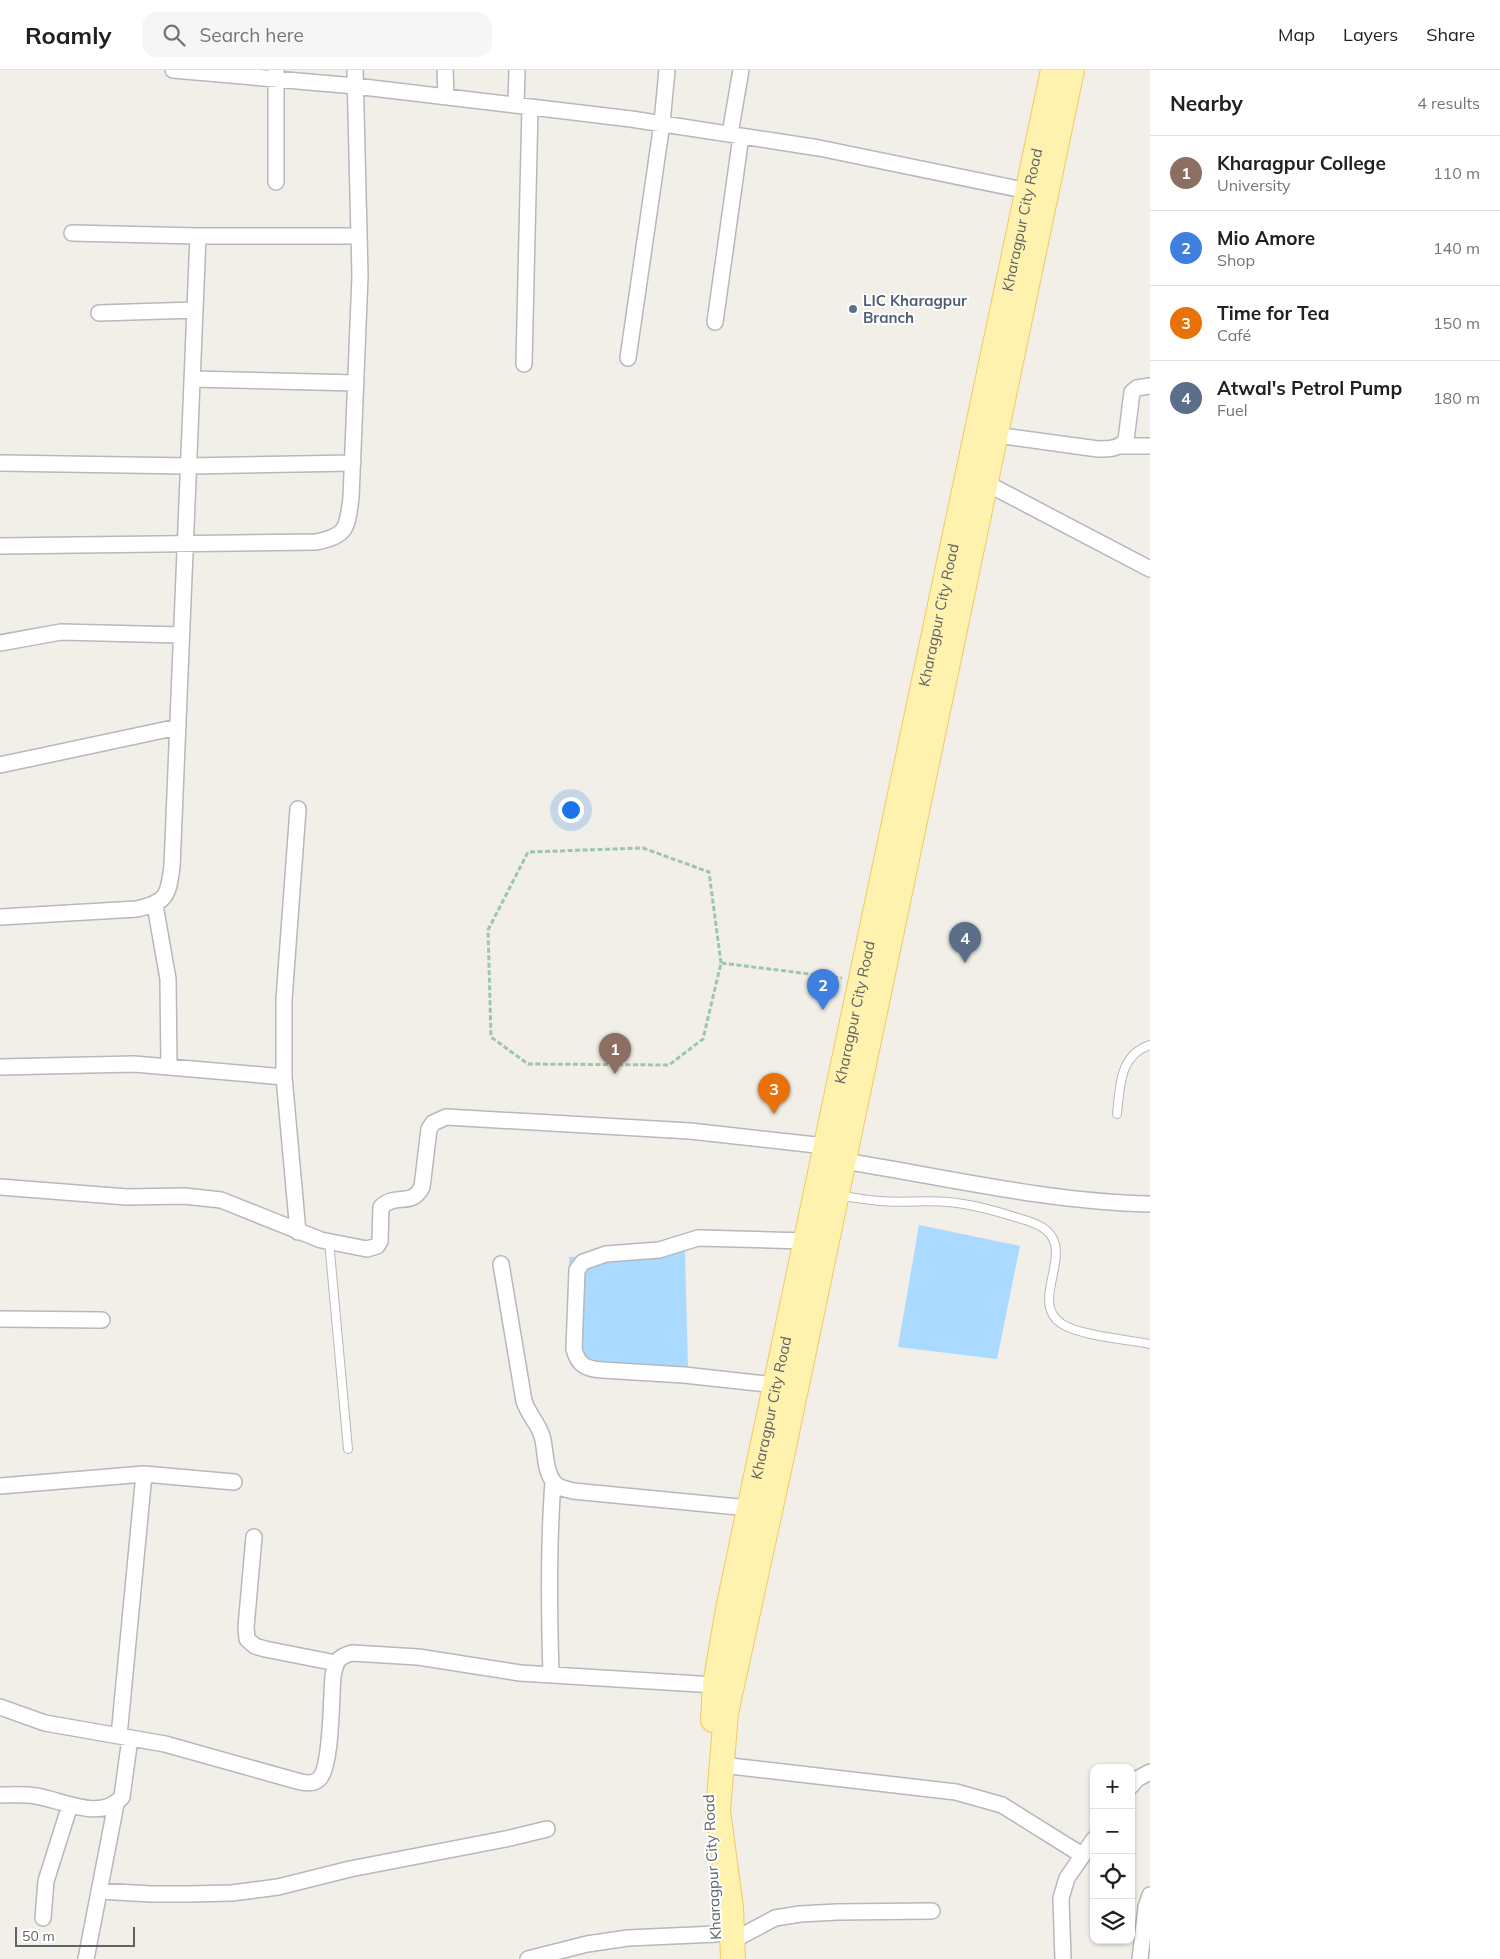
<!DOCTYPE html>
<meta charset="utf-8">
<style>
body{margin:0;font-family:Mulish,sans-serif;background:#f6f6f6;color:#202124}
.controls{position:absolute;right:15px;bottom:15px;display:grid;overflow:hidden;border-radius:10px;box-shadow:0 1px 4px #0004}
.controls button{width:45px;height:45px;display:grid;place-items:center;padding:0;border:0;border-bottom:1px solid #e0e0e0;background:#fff;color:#202124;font:25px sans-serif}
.scale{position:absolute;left:15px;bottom:12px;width:120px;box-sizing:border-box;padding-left:5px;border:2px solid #5f6368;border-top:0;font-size:14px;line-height:18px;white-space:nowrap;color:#5f6368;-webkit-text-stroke:4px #fff;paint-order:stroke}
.you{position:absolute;left:570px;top:739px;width:18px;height:18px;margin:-12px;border:4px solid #fff;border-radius:50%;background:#1a73e8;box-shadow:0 0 0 8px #1a73e833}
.badge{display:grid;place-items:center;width:32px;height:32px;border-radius:50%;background:#ea4335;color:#fff;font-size:16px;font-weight:700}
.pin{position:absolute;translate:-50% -41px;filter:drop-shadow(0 1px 2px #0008)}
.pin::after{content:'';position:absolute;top:26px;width:18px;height:15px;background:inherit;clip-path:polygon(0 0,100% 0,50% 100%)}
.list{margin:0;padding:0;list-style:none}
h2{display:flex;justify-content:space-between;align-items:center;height:65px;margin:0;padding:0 20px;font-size:21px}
h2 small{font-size:16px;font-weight:400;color:#757577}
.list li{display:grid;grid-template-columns:32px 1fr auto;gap:15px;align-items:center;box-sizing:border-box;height:75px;padding:0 20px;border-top:1px solid #e0e0e0}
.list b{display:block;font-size:19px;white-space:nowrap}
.list p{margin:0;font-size:16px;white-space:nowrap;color:#757577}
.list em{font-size:16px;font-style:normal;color:#757577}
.icon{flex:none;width:28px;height:28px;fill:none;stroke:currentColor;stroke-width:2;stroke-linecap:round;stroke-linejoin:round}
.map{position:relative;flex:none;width:1150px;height:1889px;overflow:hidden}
header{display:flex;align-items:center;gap:30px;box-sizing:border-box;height:70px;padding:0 25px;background:#fff;border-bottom:1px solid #e0e0e0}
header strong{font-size:24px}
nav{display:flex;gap:28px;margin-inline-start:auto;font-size:18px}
.search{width:350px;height:45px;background:#f6f6f6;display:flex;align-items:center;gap:12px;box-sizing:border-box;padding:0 18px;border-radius:15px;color:#757577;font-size:19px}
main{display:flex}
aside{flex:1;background:#fff}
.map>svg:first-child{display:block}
</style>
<header>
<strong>Roamly</strong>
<div class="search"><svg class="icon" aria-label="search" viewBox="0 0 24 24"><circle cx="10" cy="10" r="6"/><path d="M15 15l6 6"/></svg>Search here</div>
<nav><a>Map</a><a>Layers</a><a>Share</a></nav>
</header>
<main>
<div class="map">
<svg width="1150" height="1889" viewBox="0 0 1150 1889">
<rect width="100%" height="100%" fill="#f1efe8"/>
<path fill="#aadaff" d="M919,1155L1020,1176L997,1289L898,1277Z
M685,1181L688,1300L571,1297L569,1187Z"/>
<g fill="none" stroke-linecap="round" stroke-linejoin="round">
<defs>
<path id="service" d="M1117,1044C1120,1017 1119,985 1150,975
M839,1126C852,1127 866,1130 880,1131C903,1133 925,1130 948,1132C970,1134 993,1140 1015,1147C1025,1150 1038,1153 1046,1160C1075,1184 1028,1232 1062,1254C1078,1265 1129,1270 1150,1274
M329,1171L348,1379"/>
<path id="minor" d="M173,0L355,16L631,49L819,78L1028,121
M276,0V112
M445,0L446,27
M516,35L517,0
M730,64L741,0
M72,163L198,166H358
M99,243L195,240
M715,252L741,66
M628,288L662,53L667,0
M524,294L530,37
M192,309L356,313
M996,365L1098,379C1109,379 1119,379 1126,370L1132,322L1137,318L1150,316
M1121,376H1150
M0,393L189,396L353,393
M986,413L1150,499
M0,476L316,472C348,466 347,457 351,428L360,206L355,0
M0,573L61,562L181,565
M0,695L178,657
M298,739L284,929V1007L298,1162
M155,835L168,909L169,997
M0,847L137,839C167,832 168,826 172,797L198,166
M0,997L134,994L284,1007
M844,1091C944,1107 1049,1132 1150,1134
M0,1117L127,1127L184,1126L221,1130L321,1170L367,1179L377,1176L380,1171L381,1137C397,1122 411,1138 422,1117L429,1059L433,1053L446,1047L690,1061L825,1076
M501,1194L524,1331C528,1344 538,1353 542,1366C546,1380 544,1399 553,1411C557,1418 566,1419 573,1421L749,1438
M0,1249L102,1250
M775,1315L684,1305L602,1300C586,1299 578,1295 574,1279L577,1200L583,1192L606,1184L659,1180L698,1168L805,1171
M0,1416L144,1404L234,1412
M254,1467L246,1557L247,1569L255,1576L265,1579L336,1593
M551,1604C549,1540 548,1477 553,1412
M0,1637L45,1653L165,1674L297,1711C304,1713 313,1715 319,1709C332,1697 331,1626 333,1606C336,1592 337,1587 352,1583L418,1587L520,1603L715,1615
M119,1666L144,1404
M722,1695L956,1722L1002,1735L1082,1785
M1131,1716L1137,1709L1150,1702
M0,1725C12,1725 24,1724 36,1726C62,1730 100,1752 122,1727L130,1668
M99,1821L151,1824H188L232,1823L278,1817L350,1799L510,1768L547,1759
M43,1848L46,1811L70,1735
M732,1871L775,1848L800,1844L837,1842L932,1841
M86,1889L116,1734
M528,1889L587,1874L628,1868L717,1864
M1063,1889L1061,1828L1067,1808L1094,1769
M1140,1889L1146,1837L1150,1825"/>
<g id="primary">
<path id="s1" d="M713,1650L715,1615L728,1539L1053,0"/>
<path d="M733,1889L731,1838L718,1741L726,1643L782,1386L1072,0"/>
</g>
</defs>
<use href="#service" stroke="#b5b8bc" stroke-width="10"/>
<use href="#minor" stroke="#b5b8bc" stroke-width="18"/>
<use href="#primary" stroke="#f2c960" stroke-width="26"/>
<path stroke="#9cc7a9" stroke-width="3" stroke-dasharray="5 2.5" stroke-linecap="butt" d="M721,893L709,802L643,778L528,782L488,860L491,967L528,994L669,995L703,969L721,893L842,908"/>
<use href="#service" stroke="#fff" stroke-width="8"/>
<use href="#minor" stroke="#fff" stroke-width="15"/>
<use href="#primary" stroke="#fff2af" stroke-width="24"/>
</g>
<circle fill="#5c6f8a" stroke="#fff" stroke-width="2" cx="853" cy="239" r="5"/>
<g text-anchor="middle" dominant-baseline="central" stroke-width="4" stroke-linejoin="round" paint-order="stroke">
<g font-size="15" fill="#5f6368" stroke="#fff">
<text stroke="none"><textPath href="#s1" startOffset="1532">Kharagpur City Road</textPath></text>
<text stroke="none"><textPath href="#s1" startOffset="1128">Kharagpur City Road</textPath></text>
<text stroke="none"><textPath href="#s1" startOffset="722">Kharagpur City Road</textPath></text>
<text stroke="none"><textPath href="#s1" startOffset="318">Kharagpur City Road</textPath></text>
<text transform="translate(712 1797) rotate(-93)">Kharagpur City Road</text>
</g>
<g font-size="15" font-weight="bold" fill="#4e5e75" stroke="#fff" text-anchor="start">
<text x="863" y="230">LIC Kharagpur<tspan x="863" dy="17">Branch</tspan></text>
</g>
</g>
</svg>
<div class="controls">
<button>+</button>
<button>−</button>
<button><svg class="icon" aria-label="locate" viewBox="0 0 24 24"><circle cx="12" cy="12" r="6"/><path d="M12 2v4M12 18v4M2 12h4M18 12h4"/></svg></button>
<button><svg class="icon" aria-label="layers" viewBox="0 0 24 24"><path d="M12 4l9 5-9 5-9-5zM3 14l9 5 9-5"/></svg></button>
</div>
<div class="scale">50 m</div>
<div class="you"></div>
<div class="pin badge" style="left:615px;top:1004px;background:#8d6e63">1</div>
<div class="pin badge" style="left:823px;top:940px;background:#3f7fe0">2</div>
<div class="pin badge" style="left:774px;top:1044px;background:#e8710a">3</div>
<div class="pin badge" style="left:965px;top:893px;background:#5c6f8a">4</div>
</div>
<aside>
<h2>Nearby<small>4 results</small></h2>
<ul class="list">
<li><span class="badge" style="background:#8d6e63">1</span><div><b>Kharagpur College</b><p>University</p></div><em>110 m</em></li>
<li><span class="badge" style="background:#3f7fe0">2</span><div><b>Mio Amore</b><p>Shop</p></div><em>140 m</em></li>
<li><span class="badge" style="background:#e8710a">3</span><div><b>Time for Tea</b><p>Café</p></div><em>150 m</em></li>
<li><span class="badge" style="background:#5c6f8a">4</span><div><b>Atwal's Petrol Pump</b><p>Fuel</p></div><em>180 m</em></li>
</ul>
</aside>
</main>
